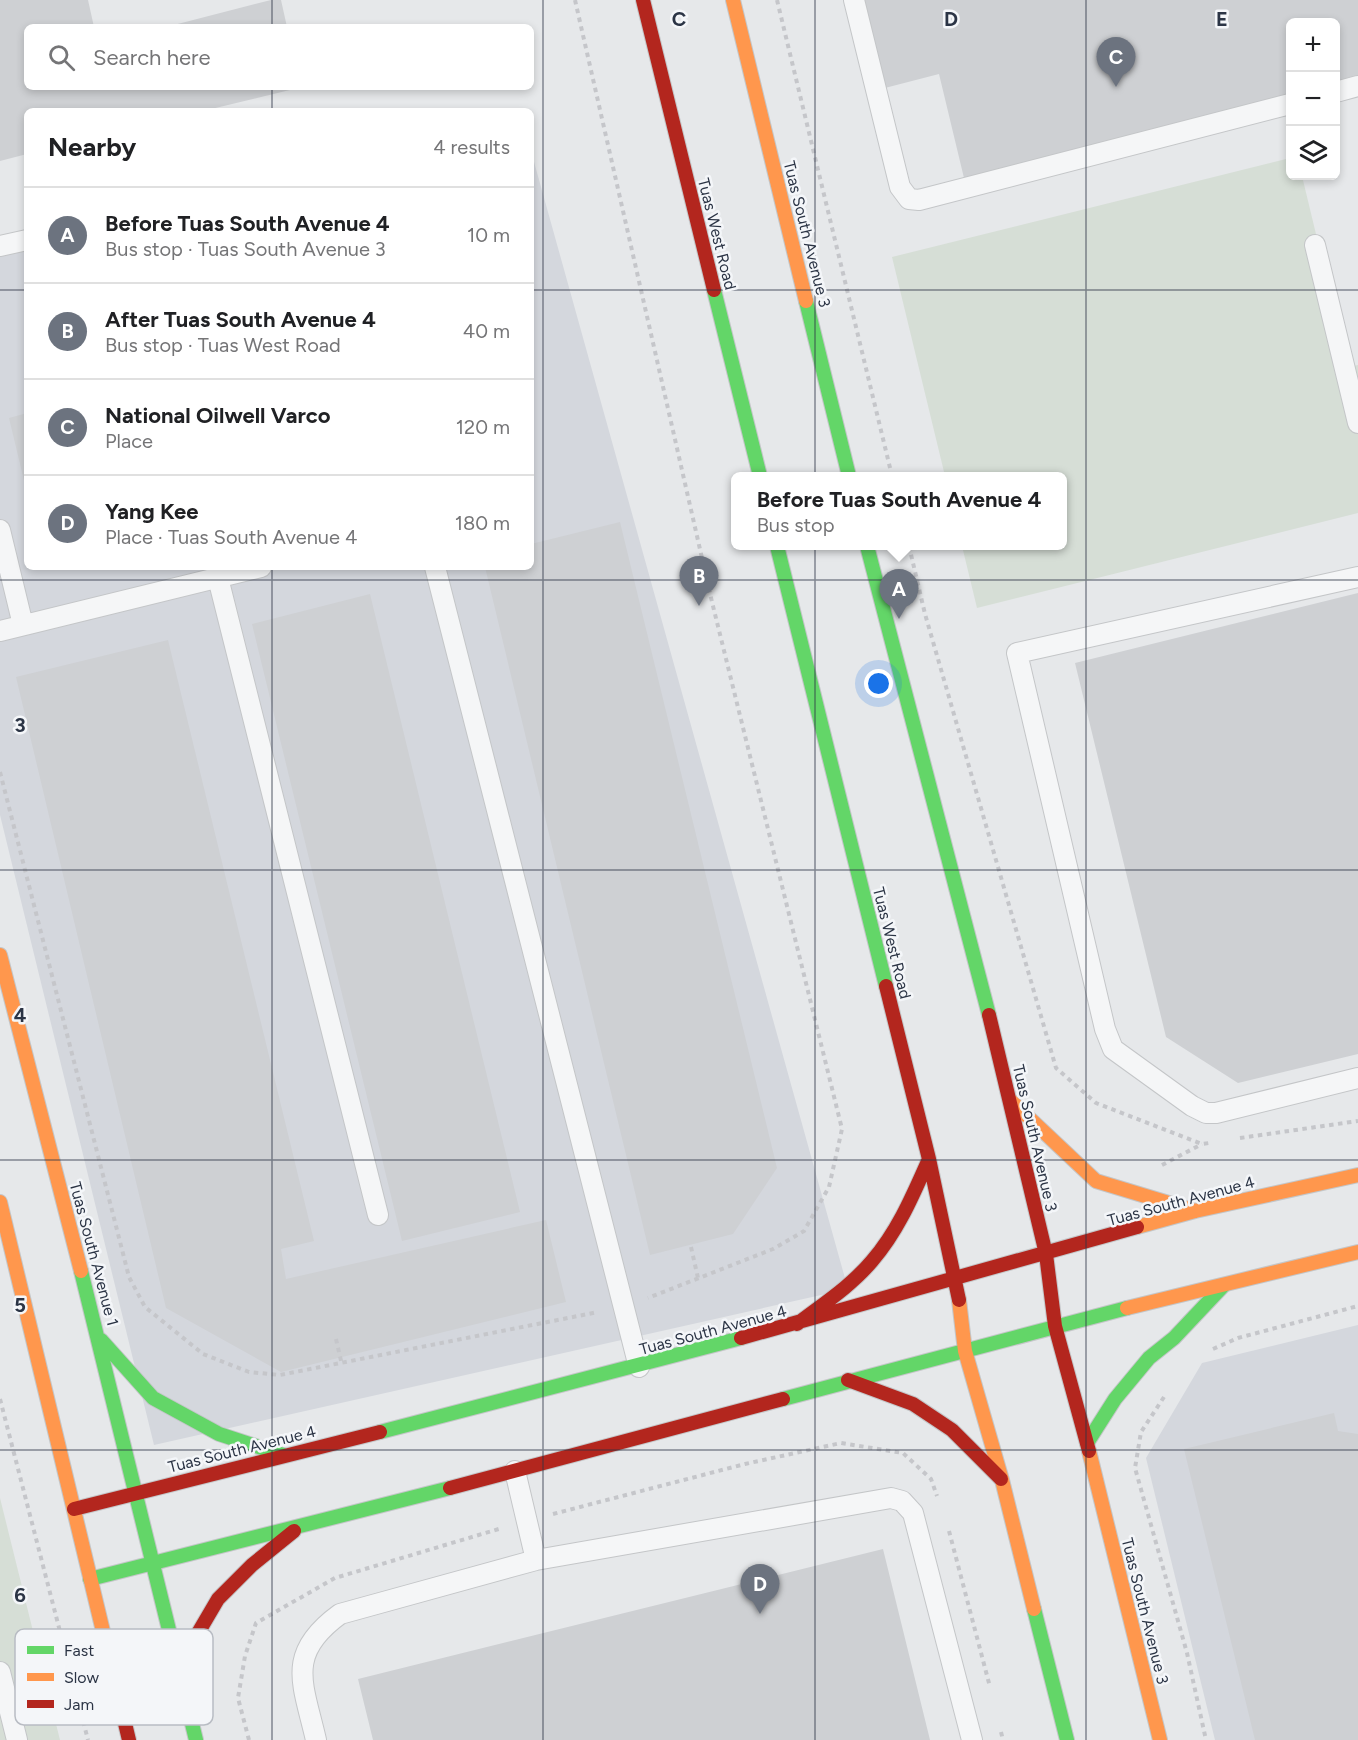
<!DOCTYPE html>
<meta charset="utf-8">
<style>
body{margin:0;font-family:Figtree,sans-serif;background:#f2f2f2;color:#202124}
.controls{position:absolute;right:18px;top:18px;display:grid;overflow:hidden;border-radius:9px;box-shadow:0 3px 9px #0003}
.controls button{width:54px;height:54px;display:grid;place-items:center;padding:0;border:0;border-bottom:2px solid #e0e0e0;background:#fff;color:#202124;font:30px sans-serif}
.you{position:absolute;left:879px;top:684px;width:21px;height:21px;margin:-15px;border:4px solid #fff;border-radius:50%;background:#1a73e8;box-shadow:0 0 0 9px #1a73e833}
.badge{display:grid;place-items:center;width:39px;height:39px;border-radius:50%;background:#6c737f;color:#fff;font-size:20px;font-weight:700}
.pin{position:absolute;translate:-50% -50px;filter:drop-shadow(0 2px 3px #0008)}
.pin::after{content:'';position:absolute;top:32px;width:21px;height:18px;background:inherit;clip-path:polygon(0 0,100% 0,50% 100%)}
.popup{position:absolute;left:731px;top:472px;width:336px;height:78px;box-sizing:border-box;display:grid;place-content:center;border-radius:9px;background:#fff;filter:drop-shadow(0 2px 4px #0005);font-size:20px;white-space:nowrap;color:#757577}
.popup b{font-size:22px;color:#202124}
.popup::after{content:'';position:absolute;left:50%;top:100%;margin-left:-12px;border:12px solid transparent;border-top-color:#fff}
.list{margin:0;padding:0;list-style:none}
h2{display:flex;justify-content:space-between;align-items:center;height:78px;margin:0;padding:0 24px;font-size:26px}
h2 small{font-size:20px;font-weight:400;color:#757577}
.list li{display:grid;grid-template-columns:39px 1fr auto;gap:18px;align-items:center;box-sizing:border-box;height:96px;padding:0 24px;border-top:2px solid #e0e0e0}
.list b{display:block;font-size:22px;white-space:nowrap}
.list p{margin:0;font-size:20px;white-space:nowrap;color:#757577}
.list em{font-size:20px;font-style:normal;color:#757577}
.icon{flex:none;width:33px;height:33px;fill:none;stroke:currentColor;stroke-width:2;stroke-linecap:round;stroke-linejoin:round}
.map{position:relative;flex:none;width:1358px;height:1740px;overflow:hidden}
.search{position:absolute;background:#fff;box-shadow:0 3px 9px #0003;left:24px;top:24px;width:510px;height:66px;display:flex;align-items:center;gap:15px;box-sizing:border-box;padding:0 21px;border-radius:9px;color:#757577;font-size:22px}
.panel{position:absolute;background:#fff;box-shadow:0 3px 9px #0003;left:24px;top:108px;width:510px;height:462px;border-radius:9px}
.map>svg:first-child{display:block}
</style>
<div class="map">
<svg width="1358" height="1740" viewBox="0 0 1358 1740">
<rect width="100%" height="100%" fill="#e6e8ea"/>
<path fill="#d4d7dd" d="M531,151L848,1289L154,1445L0,815V254L27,248V567H531Z
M1358,1325V1740H1215L1146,1458L1202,1363Z"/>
<path fill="#d6ded6" d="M1290,158V176H1302L1348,367L1358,365V513L977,608L962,546H1062V476H945L892,257Z
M0,1498L60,1740H0Z"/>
<path fill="#ced0d3" d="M0,0H88L94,27H27V87L298,88L203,111H27V154L0,161Z
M271,0H281L287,27H166Z
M859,0H1358V79L1336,85V22H1290V96L964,178L939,74L881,89Z
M27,413V488L26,489L9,418Z
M620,522L777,1168L733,1234L650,1255L485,567H531V544Z
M1358,593V1054L1238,1083L1166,1037L1075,663Z
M370,594L520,1212L402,1241L252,624Z
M168,640L314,1241L281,1249L286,1279L546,1220L566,1302L281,1372L166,1308L16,677Z
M1334,1413L1338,1431L1358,1434V1740H1255L1184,1449Z
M883,1549L930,1740H373L358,1679Z"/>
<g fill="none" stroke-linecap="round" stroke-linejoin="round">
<defs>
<path id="lane" d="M854,0L900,187L909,199L919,200L1290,104
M1336,92L1358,86
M1315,245L1358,423
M0,246L27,240
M0,530L23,625
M435,567L639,1367
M1358,577L1017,653L1105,1029L1113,1049L1192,1106L1206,1113H1216L1358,1078
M218,578L378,1215
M0,631L261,567
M515,1471L536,1560
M0,1672L17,1740
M316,1740C303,1683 285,1654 340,1614L536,1560L891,1498L902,1501L913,1513L972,1740"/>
<path id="fast" d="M714,290L760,476
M806,301L849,476
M777,546L886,986
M867,546L989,1015
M81,1271L196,1740
M101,1340L153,1398L219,1434L283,1455
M783,1399L1127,1308
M380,1432L741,1338
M1087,1443L1115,1399L1149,1358L1174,1338L1224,1285
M90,1579L450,1488
M1034,1609L1067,1740"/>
<path id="slow" d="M733,0L806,301
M0,955L81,1271
M1011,1101L1096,1181L1195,1211
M0,1202L108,1652
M1137,1227L1195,1211L1358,1175
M959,1300L965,1351L1002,1480L1034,1609
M1127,1308L1358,1252
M1089,1451L1160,1740"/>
<path id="jam" d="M643,0L714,290
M886,986L929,1159L959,1300
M989,1015L1046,1254L1055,1326L1089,1451
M797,1324C823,1304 851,1286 872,1261C898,1231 913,1195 929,1159
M741,1338L1137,1227
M848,1380L913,1404L952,1430L1001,1479
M450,1488L783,1399
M74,1509L380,1432
M108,1652L129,1740
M185,1683L191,1645L218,1599L252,1565L294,1531"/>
</defs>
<use href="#lane" stroke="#c4c6c8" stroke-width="22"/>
<use href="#fast" stroke="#c4c6c8" stroke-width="16"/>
<use href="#slow" stroke="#c4c6c8" stroke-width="16"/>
<use href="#jam" stroke="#c4c6c8" stroke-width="16"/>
<path stroke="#c5c6ca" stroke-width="4" stroke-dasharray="4.5 4.5" stroke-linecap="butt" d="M575,0L712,602L842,1129L829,1187L804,1231L773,1249L648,1298
M777,0L892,476
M909,546L925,614L1056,1068L1096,1103L1202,1144L1209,1143
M0,772L129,1277L145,1307L203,1354L249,1372L280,1375L598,1312
M1240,1138L1358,1121
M1162,1165L1202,1144
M691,1247L698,1278
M336,1339L342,1365
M1213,1349L1238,1338L1358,1306
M1164,1397L1141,1432L1135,1468L1187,1653L1206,1740
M0,1399L88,1740
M553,1514L745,1464L841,1443L903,1453L931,1479L937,1496
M949,1531L990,1687
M1001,1732L1003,1740
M249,1740L238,1698L245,1656L256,1623L335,1578L502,1528"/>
<use href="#lane" stroke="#f5f6f7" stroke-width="20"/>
<use href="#fast" stroke="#63d668" stroke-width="14"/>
<use href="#slow" stroke="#ff974d" stroke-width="14"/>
<use href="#jam" stroke="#b3261e" stroke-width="14"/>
</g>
<path fill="none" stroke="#2b3445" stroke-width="1.5" stroke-opacity="0.55" d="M272,0V27M543,0V1740M815,0V1740M1086,0V1740M272,87V111M0,290H27M531,290H1358M272,567V1740M0,580H1358M0,870H1358M0,1160H1358M0,1450H1358"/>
<g text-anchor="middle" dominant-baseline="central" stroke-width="5" stroke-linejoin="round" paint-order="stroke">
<g font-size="16" fill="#2b3445" stroke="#f4f6f9">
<text transform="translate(717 234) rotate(76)">Tuas West Road</text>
<text transform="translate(807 234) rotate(76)">Tuas South Avenue 3</text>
<text transform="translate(892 943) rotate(76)">Tuas West Road</text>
<text transform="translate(1035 1138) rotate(77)">Tuas South Avenue 3</text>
<text transform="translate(1181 1201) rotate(-15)">Tuas South Avenue 4</text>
<text transform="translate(94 1254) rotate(75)">Tuas South Avenue 1</text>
<text transform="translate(713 1330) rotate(-15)">Tuas South Avenue 4</text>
<text transform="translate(242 1449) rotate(-14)">Tuas South Avenue 4</text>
<text transform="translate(1145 1611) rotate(76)">Tuas South Avenue 3</text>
</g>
</g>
<rect x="15" y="1629" width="198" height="96" rx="9" fill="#f4f6f9" stroke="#b8bcc3" stroke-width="1.5"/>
<rect x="27" y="1646" width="27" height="8" fill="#63d668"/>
<rect x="27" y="1673" width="27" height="8" fill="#ff974d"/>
<rect x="27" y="1700" width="27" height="8" fill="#b3261e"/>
<g font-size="16" fill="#2b3445">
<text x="64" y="1656">Fast</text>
<text x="64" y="1683">Slow</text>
<text x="64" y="1710">Jam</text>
</g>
<g font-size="20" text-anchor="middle" font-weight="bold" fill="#2b3445" stroke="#f4f6f9" stroke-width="5" stroke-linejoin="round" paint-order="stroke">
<text x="679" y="26">C</text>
<text x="951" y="26">D</text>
<text x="1222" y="26">E</text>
<text x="20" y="732">3</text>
<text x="20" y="1022">4</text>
<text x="20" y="1312">5</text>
<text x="20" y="1602">6</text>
</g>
</svg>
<div class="controls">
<button>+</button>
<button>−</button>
<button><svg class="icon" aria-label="layers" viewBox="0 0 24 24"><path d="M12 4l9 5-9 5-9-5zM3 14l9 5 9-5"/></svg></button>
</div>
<div class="you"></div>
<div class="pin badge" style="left:899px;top:619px">A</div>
<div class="popup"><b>Before Tuas South Avenue 4</b>Bus stop</div>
<div class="pin badge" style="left:699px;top:606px">B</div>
<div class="pin badge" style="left:1116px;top:87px">C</div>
<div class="pin badge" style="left:760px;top:1614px">D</div>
<div class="search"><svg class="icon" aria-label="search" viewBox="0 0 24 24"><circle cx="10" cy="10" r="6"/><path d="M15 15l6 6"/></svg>Search here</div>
<section class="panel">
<h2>Nearby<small>4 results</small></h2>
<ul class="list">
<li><span class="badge">A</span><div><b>Before Tuas South Avenue 4</b><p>Bus stop · Tuas South Avenue 3</p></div><em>10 m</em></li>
<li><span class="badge">B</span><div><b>After Tuas South Avenue 4</b><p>Bus stop · Tuas West Road</p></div><em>40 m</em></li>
<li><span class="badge">C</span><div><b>National Oilwell Varco</b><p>Place</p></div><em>120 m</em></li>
<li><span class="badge">D</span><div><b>Yang Kee</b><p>Place · Tuas South Avenue 4</p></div><em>180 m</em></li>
</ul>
</section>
</div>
